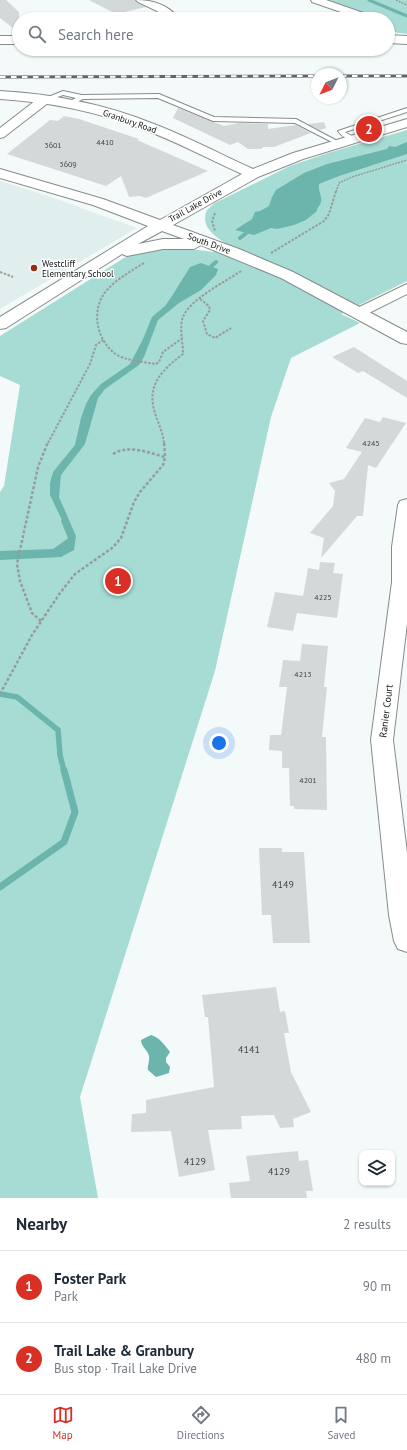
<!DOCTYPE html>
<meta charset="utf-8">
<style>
body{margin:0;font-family:"PT Sans",sans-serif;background:#f6f6f7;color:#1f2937}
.controls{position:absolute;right:12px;bottom:12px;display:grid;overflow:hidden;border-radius:8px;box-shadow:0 1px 3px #0004}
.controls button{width:36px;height:36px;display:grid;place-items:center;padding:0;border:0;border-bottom:1px solid #e0e1e3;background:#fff;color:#1f2937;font:20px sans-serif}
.compass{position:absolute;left:311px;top:68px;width:36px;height:36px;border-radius:50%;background:#fff;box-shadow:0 1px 3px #0004;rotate:228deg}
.you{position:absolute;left:219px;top:743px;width:14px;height:14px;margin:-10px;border:3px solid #fff;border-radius:50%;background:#1a73e8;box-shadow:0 0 0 6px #1a73e833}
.badge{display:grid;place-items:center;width:26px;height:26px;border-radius:50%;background:#d93025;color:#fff;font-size:13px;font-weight:700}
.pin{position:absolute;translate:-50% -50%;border:2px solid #fff;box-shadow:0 1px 4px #0006}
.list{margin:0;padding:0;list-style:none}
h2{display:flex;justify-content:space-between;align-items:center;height:52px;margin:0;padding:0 16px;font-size:17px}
h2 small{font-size:13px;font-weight:400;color:#747a83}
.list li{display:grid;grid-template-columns:26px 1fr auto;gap:12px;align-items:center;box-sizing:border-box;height:72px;padding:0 16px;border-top:1px solid #e0e1e3}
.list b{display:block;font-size:15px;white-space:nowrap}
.list p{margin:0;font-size:13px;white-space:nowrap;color:#747a83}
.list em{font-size:13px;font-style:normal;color:#747a83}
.icon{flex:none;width:22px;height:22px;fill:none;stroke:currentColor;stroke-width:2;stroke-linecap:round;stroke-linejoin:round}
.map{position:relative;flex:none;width:407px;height:1198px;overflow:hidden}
.search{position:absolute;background:#fff;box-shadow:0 1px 3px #0004;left:12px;right:12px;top:12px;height:44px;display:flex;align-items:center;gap:10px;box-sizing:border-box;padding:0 14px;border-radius:22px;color:#747a83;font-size:15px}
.sheet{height:196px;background:#fff}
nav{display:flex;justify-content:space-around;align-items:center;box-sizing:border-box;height:56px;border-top:1px solid #e0e1e3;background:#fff;font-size:11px;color:#747a83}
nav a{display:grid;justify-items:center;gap:2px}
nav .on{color:#d93025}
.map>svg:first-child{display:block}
</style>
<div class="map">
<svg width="407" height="1198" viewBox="0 0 407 1198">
<rect width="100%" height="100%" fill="#f4faf9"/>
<path fill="#e0efed" d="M0,181L51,197L137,228L0,309Z"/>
<path fill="#a6dcd4" d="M325,0H407V34L393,32L388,26V19H379Z
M407,130V281L341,314L360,323L291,358L271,417L215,671L80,1097L98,1198H0V492L4,486L20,385L0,376V336L124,258C156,246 179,247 213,252L225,243C213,235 200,226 207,210L215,203L290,166L328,153Z"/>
<path fill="#6cb5ac" d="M407,142V154L339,176L319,184C318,196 326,198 317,209V211L306,220L294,225L277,229L271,228L254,235L235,230L252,219L255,212L260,211L269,206L272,197L276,190L304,173L327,164L387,149L389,146L395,147Z
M201,263L218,269L216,275L201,290L179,303L158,320L144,357L139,365L105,389L98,398L85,444L61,475L59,497L76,536L74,550L61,557L0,560V551L53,549L70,537L50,495V483L53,472L75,445L81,418L86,404L91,395L101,384L130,364L143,339L152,317L165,306L172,296L190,267Z
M151,1035C160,1038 164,1044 170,1052L166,1058V1062L170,1067L169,1073L156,1077L148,1070C147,1065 150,1062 149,1056C148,1050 141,1047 141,1040Z"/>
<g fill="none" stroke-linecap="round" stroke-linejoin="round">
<path stroke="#6cb5ac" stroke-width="3" d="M369,0L407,16"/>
<path stroke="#6cb5ac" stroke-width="4" d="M240,238L250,230
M206,271L216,262"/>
<path stroke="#6cb5ac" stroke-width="5.5" d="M64,521L72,541
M0,694L17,697L58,730L60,755L64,771"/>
<path stroke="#6cb5ac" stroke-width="7" d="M0,887L64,842L75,812L64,770"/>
</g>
<path fill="#d3d9d8" d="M0,0H6L19,12V33L0,18Z
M89,0H135L137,3L146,7L116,14Z
M178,108L224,126L239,123L268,124V129L296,125L311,133L274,147H264L261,149H248L238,142L230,145L173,118Z
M64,116L79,119L139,139L137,140L208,171L146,198L140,196L129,197L121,176L106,186L7,154L50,120L58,121Z
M324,122L326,128L320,130L308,124Z
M354,347L407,381V398L363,371L358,373L332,357Z
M383,417L406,423L376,468L368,465L363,516H357L321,558L324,538L310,533L333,506L335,491L329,483L344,479L362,452L346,448L365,418L380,422Z
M320,562L335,563L333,573L343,574L337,618L297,613L293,631L267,627L275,592L303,596L308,568L319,570Z
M302,644L328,646L324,687H327L322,737H326L327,810L294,809V806H290L289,768H282V751L269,750L270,735H281L287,687H279L283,660L300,661Z
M259,848H282V852H304L310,943H273L271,915H262Z
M276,987L280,1012L285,1011L289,1033H284L291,1072L311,1112L293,1119L294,1127L280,1128L274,1115L241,1116L242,1129L208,1130L215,1170L179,1177L171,1131L131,1132L132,1114L146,1113V1100L214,1087L208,1017H205L202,995Z
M298,1151L299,1161L308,1160L313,1191H306L307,1198H231L229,1183L250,1181L246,1156Z"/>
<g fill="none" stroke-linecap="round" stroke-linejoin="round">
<defs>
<path id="service" d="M63,91L82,95L159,94L214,117L296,119L341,143L336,144L295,123L213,121L158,98L83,99L68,106L65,104L66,103L76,98L63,95L44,102L41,100Z
M407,108V112L345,132L355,138V140C349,141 341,136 338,131Z"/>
<path id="minor" d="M311,0H326L375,17L376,19H361L312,2Z
M44,96L48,97L50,100L48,103L4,137L0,138V128L40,97Z
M407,284V294L363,316L358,318L353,316L350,313L353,310Z
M407,499V623L393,740L407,853V952L398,949L394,941L389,915L371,740L392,582V547L398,505L400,501Z"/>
<path id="tertiary" d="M136,0C153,0 169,5 179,19H166L157,11L138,2Z
M0,91C53,94 105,104 154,124C188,137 220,154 253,169L293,153L407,119V127L303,159L258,177L173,225L239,249L293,272L407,332V344L401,343L281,278L201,245L194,249H163L127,256L122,254L6,328L0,329V317L148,226L93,205L0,178V169L103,199L160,220L242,174C208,159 176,141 142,129C96,111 49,102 0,99ZM162,231L184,239H163L138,244Z"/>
<path id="secondary" d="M388,35L407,36V44L388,43Z
M0,36H19V44H0Z"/>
</defs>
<use href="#service" stroke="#878c8b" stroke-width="2"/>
<use href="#minor" stroke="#878c8b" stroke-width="2"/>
<use href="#tertiary" stroke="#878c8b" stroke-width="2"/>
<use href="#secondary" stroke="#878c8b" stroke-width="2"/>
<path stroke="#979c9b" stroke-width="1.5" stroke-dasharray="2 1" stroke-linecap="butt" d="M396,0L407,5
M336,192L339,183L352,177L407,160"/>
<path stroke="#979c9b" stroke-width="2" stroke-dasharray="2.5 1.5" stroke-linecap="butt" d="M215,213L212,221L215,231
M271,253L324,221L329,214L336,191
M144,263C131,271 117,279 107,290C90,309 96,341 117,355C129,361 143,362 156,364L159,362L163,352L184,337
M0,272L13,277
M200,299L209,306L210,310L203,321L207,334L215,338L231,328
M48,443L90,364L96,345L103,340
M164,443C163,432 158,423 155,413C146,385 162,370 183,354C183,343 179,327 183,317C190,299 225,282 241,271"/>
<path stroke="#979c9b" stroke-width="2.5" stroke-dasharray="3 2" stroke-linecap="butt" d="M113,454C129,444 149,453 165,457
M41,621L32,613L20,581L17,564L38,467L48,442
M0,694L32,635L60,593L75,574L112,548L121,538L134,502L140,492L163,465L165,457L164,442"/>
<use href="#service" fill="#fff" fill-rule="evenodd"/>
<use href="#minor" fill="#fff" fill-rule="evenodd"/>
<use href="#tertiary" fill="#fff" fill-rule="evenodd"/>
<use href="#secondary" fill="#fff" fill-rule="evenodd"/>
<defs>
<path id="rail" d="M341,76H407
M0,77L317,76"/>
</defs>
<use href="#rail" stroke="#626665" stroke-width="3"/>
<use href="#rail" stroke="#fff" stroke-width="2" stroke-dasharray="5.5" stroke-linecap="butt"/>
</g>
<circle fill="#952d13" stroke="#fff" stroke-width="1.5" cx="34" cy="268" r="4"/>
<g text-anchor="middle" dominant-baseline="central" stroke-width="3" stroke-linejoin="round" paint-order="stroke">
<g font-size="8" fill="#424444">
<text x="105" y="142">4410</text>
<text x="53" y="145">3601</text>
<text x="68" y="164">3609</text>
<text x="371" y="443">4245</text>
<text x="323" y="597">4225</text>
<text x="303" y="674">4213</text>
<text x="308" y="780">4201</text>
</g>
<g font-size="9" fill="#111313" stroke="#fff">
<text transform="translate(130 121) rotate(19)">Granbury Road</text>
<text transform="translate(195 205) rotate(-29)">Trail Lake Drive</text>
<text transform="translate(209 243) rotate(20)">South Drive</text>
</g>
<g font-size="9" fill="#111313" stroke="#fff" text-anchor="start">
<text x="42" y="263">Westcliff<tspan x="42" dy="10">Elementary School</tspan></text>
</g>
<g font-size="10" fill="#111313" stroke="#fff">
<text transform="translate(386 711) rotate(-83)">Ranier Court</text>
</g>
<g font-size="10" fill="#424444">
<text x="283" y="884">4149</text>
<text x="249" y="1049">4141</text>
<text x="195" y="1161">4129</text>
<text x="279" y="1171">4129</text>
</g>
</g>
</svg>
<div class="controls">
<button><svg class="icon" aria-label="layers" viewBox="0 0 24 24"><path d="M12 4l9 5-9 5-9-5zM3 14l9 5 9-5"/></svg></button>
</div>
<svg class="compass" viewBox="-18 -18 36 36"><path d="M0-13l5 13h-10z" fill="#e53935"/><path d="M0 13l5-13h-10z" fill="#747a83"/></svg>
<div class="you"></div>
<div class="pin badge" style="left:118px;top:581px">1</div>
<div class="pin badge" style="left:369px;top:129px">2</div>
<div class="search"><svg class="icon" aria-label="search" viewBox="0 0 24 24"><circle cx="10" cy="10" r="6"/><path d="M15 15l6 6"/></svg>Search here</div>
</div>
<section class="sheet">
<h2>Nearby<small>2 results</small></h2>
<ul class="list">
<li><span class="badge">1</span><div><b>Foster Park</b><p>Park</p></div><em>90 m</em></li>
<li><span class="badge">2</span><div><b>Trail Lake &amp; Granbury</b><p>Bus stop · Trail Lake Drive</p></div><em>480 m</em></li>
</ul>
</section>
<nav>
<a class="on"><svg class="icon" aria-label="map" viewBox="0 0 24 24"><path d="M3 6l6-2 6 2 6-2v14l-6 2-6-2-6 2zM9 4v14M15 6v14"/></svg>Map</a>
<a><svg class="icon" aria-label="directions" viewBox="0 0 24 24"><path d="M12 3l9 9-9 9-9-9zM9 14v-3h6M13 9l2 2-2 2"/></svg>Directions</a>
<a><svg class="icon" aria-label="saved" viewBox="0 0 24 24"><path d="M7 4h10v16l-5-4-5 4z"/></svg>Saved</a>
</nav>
